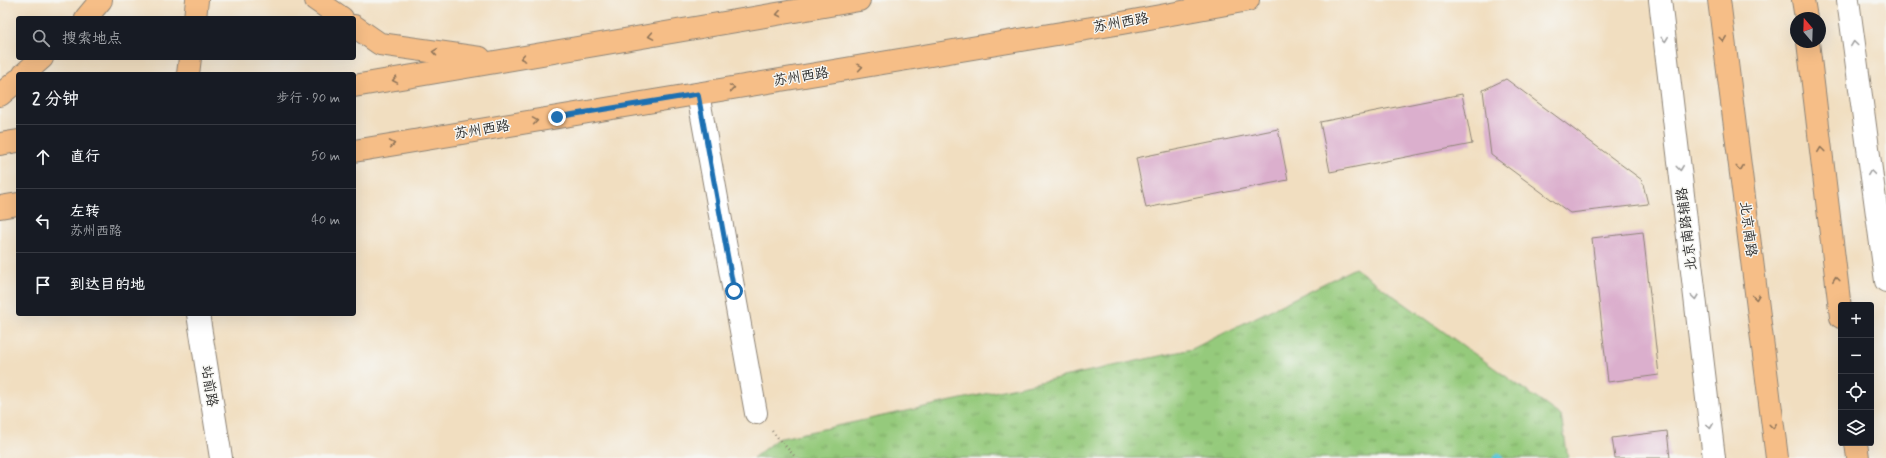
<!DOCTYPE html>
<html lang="zh">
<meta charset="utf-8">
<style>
body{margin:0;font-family:Mynerve,"LXGW WenKai TC",sans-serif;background:#20242c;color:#f1f3f6}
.controls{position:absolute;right:12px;bottom:12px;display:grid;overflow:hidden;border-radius:4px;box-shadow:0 4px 16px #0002}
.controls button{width:36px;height:36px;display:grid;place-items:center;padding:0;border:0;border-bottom:1px solid #363941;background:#171b24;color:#f1f3f6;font:20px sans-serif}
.compass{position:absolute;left:1790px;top:12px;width:36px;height:36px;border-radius:50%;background:#171b24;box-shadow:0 4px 16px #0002;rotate:341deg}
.stop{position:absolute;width:12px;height:12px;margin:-9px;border:3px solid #1f6fb2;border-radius:50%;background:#fff}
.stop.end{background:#1f6fb2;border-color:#fff;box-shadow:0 1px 4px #0008}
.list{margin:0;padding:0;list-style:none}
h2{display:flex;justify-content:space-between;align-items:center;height:52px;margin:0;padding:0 16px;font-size:17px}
h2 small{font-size:13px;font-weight:400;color:#9ea1a6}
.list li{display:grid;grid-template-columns:26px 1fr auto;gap:12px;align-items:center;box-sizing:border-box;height:64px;padding:0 16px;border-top:1px solid #363941}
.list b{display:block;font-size:15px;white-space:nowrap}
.list p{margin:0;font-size:13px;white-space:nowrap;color:#9ea1a6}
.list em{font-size:13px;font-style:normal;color:#9ea1a6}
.icon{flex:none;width:22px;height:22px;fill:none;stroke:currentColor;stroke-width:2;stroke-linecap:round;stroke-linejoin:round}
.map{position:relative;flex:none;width:1886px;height:458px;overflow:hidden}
.search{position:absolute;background:#171b24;box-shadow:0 4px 16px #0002;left:16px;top:16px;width:340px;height:44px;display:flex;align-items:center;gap:10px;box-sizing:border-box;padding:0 14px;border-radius:4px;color:#9ea1a6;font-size:15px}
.panel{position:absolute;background:#171b24;box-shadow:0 4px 16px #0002;left:16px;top:72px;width:340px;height:244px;border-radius:4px}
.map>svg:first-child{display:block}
</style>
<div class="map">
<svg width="1886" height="458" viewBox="0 0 1886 458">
<defs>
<pattern id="park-tufts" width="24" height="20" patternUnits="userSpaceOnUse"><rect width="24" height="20" fill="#95ca7b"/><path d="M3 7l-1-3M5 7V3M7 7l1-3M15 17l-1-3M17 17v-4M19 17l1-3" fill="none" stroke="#7aa465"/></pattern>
</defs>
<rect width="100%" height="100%" fill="#f6f6f2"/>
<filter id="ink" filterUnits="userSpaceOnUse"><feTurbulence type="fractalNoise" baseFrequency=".025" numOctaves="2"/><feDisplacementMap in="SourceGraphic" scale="8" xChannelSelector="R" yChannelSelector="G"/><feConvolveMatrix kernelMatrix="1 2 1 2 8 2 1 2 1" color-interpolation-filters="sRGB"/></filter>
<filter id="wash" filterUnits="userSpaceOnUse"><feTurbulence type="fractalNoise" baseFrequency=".012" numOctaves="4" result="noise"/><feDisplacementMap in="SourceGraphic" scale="16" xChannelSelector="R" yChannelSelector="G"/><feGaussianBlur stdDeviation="0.9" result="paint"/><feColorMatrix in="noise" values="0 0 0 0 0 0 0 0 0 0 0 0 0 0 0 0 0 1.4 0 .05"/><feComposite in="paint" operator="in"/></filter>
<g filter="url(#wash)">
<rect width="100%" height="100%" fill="#f1dec0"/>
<path fill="url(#park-tufts)" stroke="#607a53" d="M1355,268L1561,416L1568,458H753L777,439L1192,349Z"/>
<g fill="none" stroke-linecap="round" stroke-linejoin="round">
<path stroke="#5cc6d8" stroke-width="8" d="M1498,458L1499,457"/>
</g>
<g id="blocks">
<path fill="#dbafcd" d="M1506,79L1642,180L1648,204L1570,213L1491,155L1483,90Z
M1462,94L1472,144L1330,172L1320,122Z
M1278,129L1288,180L1146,208L1136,158Z
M1643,232L1659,375L1608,382L1592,238Z
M1667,431L1670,458H1615L1612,438Z"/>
</g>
</g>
<g filter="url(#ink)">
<use href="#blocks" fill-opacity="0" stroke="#8e8476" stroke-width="1"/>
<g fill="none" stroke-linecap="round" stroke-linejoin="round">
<defs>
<path id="minor" d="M1660,0L1714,458
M1848,0L1886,281
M698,94L756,413
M198,314L221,458"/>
<path id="major" d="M316,0L342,18
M1719,0L1777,458
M1803,0L1806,18
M86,18L101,0
M195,18L197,0
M354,26L380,44L480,58
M1808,42L1841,317
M24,74L42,58
M188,74L190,58
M354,86L859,0
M0,95L18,80
M0,144L18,141
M354,151L1122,23L1248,0
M0,207L18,204
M1856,443L1858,458"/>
</defs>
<use href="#minor" stroke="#8e8476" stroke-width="24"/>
<use href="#major" stroke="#8e8476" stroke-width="24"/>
<path stroke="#8e8476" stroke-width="2.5" stroke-dasharray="1 3" stroke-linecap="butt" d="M772,431L796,458"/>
<use href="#minor" stroke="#fff" stroke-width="22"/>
<use href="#major" stroke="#f6be87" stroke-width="22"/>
</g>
<defs><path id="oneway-chevron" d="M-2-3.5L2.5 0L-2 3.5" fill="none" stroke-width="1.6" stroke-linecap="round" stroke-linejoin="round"/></defs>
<g stroke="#907459">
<use href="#oneway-chevron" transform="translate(779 14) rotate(170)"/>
<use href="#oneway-chevron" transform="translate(651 36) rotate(170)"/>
<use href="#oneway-chevron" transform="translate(1723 39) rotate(83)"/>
<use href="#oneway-chevron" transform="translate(435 52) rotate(-172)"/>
<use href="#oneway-chevron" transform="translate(523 58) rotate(170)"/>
<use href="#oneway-chevron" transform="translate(860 67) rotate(-9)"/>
<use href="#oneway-chevron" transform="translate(395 80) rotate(170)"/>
<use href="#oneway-chevron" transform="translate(732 88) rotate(-9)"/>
<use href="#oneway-chevron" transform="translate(535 121) rotate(-9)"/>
<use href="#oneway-chevron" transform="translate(392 144) rotate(-9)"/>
<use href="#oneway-chevron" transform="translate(1821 150) rotate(-97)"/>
<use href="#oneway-chevron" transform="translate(1740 168) rotate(83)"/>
<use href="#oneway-chevron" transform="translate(1836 279) rotate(-97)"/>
<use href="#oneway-chevron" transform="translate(1756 297) rotate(83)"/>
<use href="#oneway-chevron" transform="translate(1773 426) rotate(83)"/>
</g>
<g stroke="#a0a0a0">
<use href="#oneway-chevron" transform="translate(1665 39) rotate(83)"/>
<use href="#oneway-chevron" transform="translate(1854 44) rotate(-98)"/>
<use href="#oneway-chevron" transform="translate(1680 168) rotate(83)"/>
<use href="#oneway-chevron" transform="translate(1871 173) rotate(-98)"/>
<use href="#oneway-chevron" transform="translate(1695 297) rotate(83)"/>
<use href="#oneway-chevron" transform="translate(1710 426) rotate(83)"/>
</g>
</g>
<g fill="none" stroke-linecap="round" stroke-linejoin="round" filter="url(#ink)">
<path stroke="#1f6fb2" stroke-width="5" d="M557,117L698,94L734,291"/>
</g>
<g text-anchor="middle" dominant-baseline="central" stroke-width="3" stroke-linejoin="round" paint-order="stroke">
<g font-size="14" fill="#2b2b2b" stroke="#f6f6f2">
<text transform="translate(1121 23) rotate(-10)">苏州西路</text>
<text transform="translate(801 77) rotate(-9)">苏州西路</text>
<text transform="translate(482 130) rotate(-9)">苏州西路</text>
<text transform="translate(1687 229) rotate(-97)">北京南路辅路</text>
<text transform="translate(1748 229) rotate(83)">北京南路</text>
<text transform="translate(209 386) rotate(81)">站前路</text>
</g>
</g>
</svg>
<div class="controls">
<button>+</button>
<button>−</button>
<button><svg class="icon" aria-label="locate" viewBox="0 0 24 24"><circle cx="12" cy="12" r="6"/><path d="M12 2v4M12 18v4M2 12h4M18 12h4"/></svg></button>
<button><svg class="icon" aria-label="layers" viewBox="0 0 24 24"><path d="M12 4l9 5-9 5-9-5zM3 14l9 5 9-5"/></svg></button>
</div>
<svg class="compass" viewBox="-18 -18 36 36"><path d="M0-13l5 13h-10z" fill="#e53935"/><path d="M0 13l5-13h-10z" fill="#9ea1a6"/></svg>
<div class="stop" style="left:734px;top:291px"></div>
<div class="stop end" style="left:557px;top:117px"></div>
<div class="search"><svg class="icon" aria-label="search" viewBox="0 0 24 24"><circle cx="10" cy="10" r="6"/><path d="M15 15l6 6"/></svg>搜索地点</div>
<section class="panel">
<h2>2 分钟<small>步行 · 90 m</small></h2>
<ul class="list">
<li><svg class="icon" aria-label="ahead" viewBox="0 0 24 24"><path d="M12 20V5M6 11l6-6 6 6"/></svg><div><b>直行</b></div><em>50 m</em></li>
<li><svg class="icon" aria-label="left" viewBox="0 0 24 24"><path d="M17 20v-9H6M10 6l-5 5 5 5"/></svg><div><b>左转</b><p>苏州西路</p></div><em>40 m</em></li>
<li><svg class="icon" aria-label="arrive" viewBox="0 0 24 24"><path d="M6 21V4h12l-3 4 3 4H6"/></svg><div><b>到达目的地</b></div></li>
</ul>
</section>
</div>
